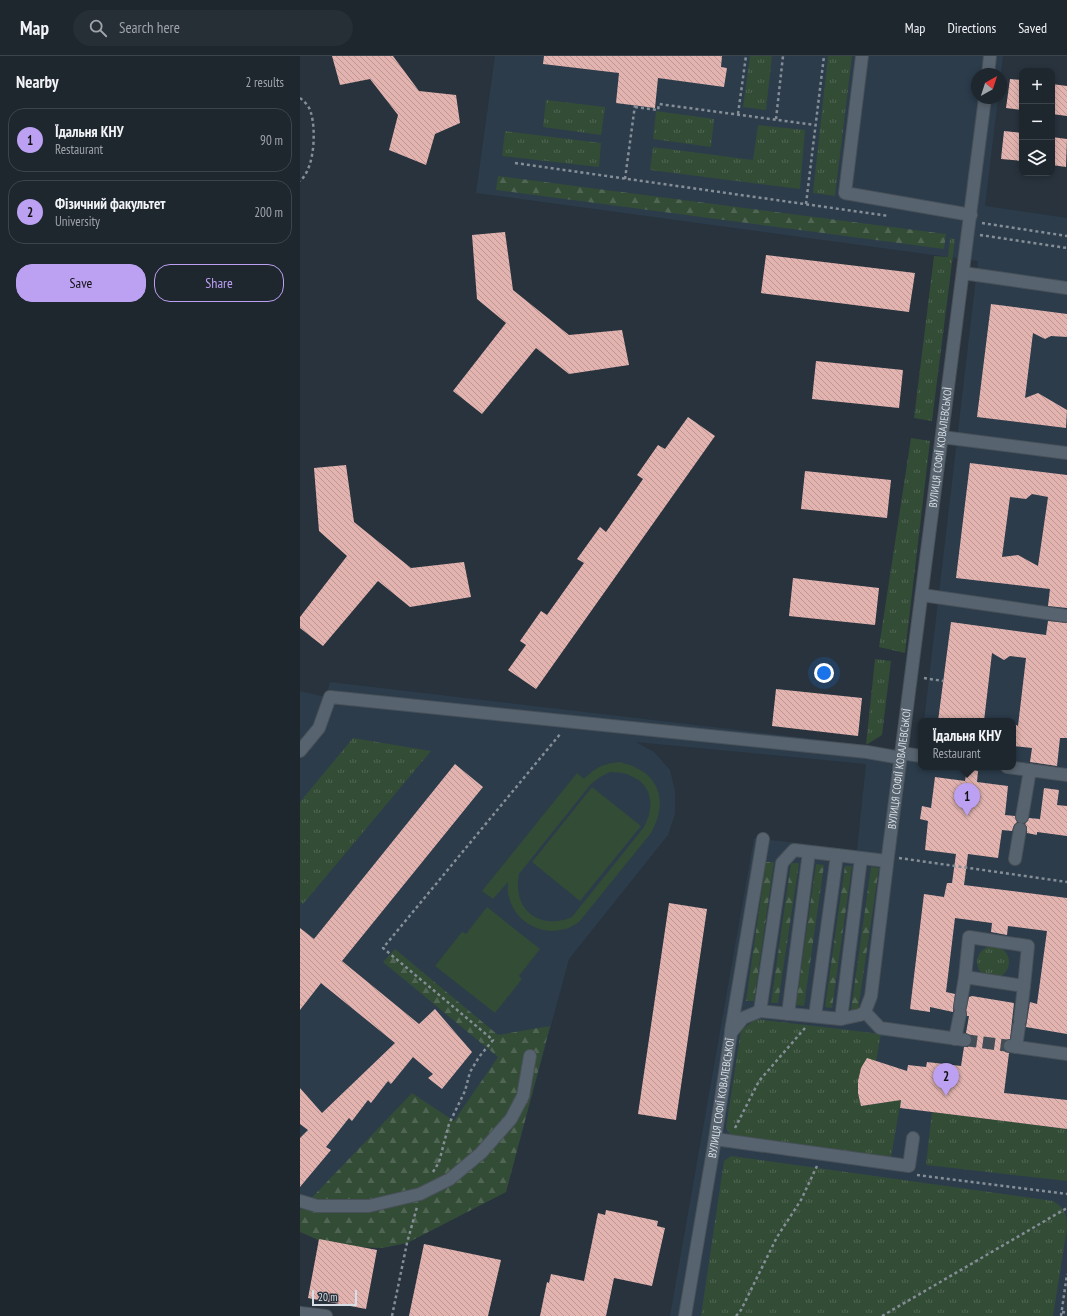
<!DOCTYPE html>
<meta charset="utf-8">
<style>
body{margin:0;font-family:"PT Sans Narrow",sans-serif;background:#262e36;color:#f1f3f6}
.controls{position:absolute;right:12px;top:12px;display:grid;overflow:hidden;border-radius:8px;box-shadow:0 2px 6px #0003}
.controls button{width:36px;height:36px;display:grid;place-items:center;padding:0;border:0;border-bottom:1px solid #3c434a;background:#1e262e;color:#f1f3f6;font:20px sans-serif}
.compass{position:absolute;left:671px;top:12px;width:36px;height:36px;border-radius:50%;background:#1e262e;box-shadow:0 2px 6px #0003;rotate:39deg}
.scale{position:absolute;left:12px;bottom:10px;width:45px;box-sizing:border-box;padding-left:4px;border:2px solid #d7dee5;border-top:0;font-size:11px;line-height:14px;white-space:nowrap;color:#d7dee5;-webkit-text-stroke:3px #28333d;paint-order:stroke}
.you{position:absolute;left:524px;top:617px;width:14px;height:14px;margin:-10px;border:3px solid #fff;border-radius:50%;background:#1a73e8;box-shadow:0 0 0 6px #1a73e833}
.badge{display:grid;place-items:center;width:26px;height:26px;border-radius:50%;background:#bca0f2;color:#111;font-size:13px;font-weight:700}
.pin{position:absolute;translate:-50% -33px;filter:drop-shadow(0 1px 2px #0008)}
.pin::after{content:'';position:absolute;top:21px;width:14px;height:12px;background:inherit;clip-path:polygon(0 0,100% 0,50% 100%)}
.popup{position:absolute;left:618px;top:662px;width:98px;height:52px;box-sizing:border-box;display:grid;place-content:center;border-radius:8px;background:#1e262e;filter:drop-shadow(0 1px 3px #0005);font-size:13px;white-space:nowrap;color:#a1a5aa}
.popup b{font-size:15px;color:#f1f3f6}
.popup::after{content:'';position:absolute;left:50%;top:100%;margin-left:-8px;border:8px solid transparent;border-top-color:#1e262e}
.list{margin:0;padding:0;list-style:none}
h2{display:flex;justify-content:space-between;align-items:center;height:52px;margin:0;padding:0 16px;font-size:17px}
h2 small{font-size:13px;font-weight:400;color:#a1a5aa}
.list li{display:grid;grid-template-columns:26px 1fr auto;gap:12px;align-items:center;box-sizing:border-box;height:64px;margin:0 8px 8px;padding:0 8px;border:1px solid #3c434a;border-radius:16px}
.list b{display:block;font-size:15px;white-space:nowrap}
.list p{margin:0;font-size:13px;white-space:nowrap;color:#a1a5aa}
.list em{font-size:13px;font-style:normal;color:#a1a5aa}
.actions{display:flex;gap:8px;padding:12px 16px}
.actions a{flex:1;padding:9px 0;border:1px solid #bca0f2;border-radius:16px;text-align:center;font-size:14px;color:#bca0f2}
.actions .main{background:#bca0f2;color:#111}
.icon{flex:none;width:22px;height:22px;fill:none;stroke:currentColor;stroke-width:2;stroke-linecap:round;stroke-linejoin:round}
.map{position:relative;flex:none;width:767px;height:1260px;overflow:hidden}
header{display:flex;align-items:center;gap:24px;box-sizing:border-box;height:56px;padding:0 20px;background:#1e262e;border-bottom:1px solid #3c434a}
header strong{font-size:19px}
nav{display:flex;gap:22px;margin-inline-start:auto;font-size:14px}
.search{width:280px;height:36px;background:#262e36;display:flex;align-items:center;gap:10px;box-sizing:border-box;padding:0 14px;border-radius:22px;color:#a1a5aa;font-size:15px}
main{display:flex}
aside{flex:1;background:#1e262e}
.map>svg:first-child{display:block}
</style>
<header>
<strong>Map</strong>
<div class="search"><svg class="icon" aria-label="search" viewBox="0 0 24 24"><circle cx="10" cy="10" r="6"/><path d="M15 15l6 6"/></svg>Search here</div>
<nav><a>Map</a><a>Directions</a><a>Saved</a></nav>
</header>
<main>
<aside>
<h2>Nearby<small>2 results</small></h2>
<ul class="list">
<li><span class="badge">1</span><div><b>Їдальня КНУ</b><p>Restaurant</p></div><em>90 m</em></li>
<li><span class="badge">2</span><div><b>Фізичний факультет</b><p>University</p></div><em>200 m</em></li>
</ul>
<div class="actions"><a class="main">Save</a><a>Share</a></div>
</aside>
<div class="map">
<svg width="767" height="1260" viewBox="0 0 767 1260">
<defs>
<pattern id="grass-tufts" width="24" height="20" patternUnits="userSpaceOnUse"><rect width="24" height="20" fill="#334c36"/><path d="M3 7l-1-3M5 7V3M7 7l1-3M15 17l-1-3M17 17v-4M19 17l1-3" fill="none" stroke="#506553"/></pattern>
<pattern id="forest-firs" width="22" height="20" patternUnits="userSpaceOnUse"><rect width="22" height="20" fill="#334c36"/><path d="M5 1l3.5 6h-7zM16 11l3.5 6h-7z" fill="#506553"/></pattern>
<pattern id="building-back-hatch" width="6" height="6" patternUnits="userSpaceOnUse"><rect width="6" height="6" fill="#e2b3af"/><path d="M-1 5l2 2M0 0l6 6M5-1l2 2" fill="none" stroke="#ba9794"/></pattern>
</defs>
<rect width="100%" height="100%" fill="#28333d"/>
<path fill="#2c3c4b" d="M195,0H703L701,18H677V42H698L685,150L767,162V1260H370L454,782L557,794L566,708L336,686L354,696L370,714L375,735V758L368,779L269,903L206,1136L107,1187L82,1192L0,1173V635L26,641L30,626L566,689L620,700L621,695V711H713V665H624L678,205L176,137Z"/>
<path fill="url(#grass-tufts)" d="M450,0H472L466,54L443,51Z
M528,0H552L535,140L513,137Z
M246,44L305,51L301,79L243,71Z
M356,55L414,63L411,91L353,83Z
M458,69L505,74L500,133L350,114L353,91L453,104Z
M205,75L301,87L299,111L202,100Z
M650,182L655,183L632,365L614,362L634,200L648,201Z
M611,382L630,385L605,597L579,591Z
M575,603L591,605L582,679L566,689Z
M53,682L131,695L3,848L0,846V746Z
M677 906a16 16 0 1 1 32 0a16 16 0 1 1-32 0Z
M456,963L581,978L576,1005L561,1012C557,1027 557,1035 561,1050L601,1044L591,1101L431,1080L426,1072L441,974Z
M632,1056L767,1073V1125L626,1109Z
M431,1100L753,1145C765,1152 767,1158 767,1172L753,1260H401L424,1105Z"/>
<path fill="url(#forest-firs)" d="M198,120L646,178L644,193L196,134Z
M466,806H474L454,945H446Z
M491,807H499L478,947H471Z
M516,808L524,809L504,950L496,949Z
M545,810H552L532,952L525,951Z
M571,811L579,812L558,954H551Z
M95,893L198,979L250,970L206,1136L107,1187L82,1192L32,1190L0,1176V1154L112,1037L154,1065L198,1001L83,906Z"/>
<path fill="#334c36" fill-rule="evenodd" d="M319,706C358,714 370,743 351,777L279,866C274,869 270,872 265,873C241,880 215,866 209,841C207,836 208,831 208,826L193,843L182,835L277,717L284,723C296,711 303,708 319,706ZM310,716C345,716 360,741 344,771L272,861C239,875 212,853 219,818L291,728L300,721Z
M292,731L341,770L280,845L232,806Z
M187,851L240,893L219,920L222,923L195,957L135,910L162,876L166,878Z"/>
<path fill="url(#building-back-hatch)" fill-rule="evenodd" d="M32,0H93L119,35L156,39L160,67L135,78L126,109L89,94L98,59L70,23L40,29Z
M244,0H422L421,11L427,12L424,31L358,22L355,52L316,47L319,17L243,8Z
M710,23L722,24V54L706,52Z
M752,28L767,30V60L752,58Z
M704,75L722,77V105L701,103Z
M752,81L767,83L766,111L752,109Z
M205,176L213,234L269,279L322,274L329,309L269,318L236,292L182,358L153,335L206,267L177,243L172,179Z
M466,199L615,217L609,256L461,237Z
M691,248L767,258V281L751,280L745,283L733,277L725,342L738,337L767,354L766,372L677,361Z
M516,305L603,314L599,352L512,343Z
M388,361L415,380L236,633L208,614L226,589L220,585L241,555L247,559L284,507L277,503L300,471L306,476L343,423L337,419L358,389L365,393Z
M670,407L767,419V552L748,550L750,533L656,522ZM732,438L748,441L738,510L718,499L702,501L710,441L726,443Z
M46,409L54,466L111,512L164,506L171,541L110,551L78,525L23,590L0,572V561L47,500L19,475L14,412Z
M505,415L591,424L587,462L501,453Z
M493,522L579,532L575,569L489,560Z
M748,565L767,567V682H760L757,710L730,706L732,692L713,690V667L718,670L726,602L710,600L704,604L692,597L684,665H638L651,566L746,579Z
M476,633L562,642L558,680L472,670Z
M155,708L183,731L42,905L119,968L135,953L172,996L142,1033L128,1022L133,1018L113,1001L91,1028L88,1025L71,1047L68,1044L52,1065L49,1062L26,1091L31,1094L0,1131V1082L8,1074L0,1068V1032L22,1057L95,987L21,927L0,954V872L14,883Z
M667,713L678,715L677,726L708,730L705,759L715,760L717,766L714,769L712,775L702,774L698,802L668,798L664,829L767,842V978L726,971L730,946L737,948L747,875L708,870L707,879L691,876L692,867L655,862L646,936L655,938L653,956L630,951V956L610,953L624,838L644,841L647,827H652L656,798L625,794L628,765L620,763L622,750L631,752L635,721L665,725Z
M744,732L759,734L757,749L767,750V780L737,776V779L727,777V771L725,768L729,762L740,763Z
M369,847L407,853L376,1064L338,1058Z
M672,940L714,947L710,983L704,985L703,989L705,996L709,997L704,1037L767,1044V1073L600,1052L601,1044L561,1050L558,1037V1025L561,1012L567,1002L607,1015L608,1009L626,1011L627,1006L661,1010L664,991H668L672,985V981L666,977L669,960H667L666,954L669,941Z
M306,1154L358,1165L357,1170L365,1172L352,1230L314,1222L306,1260H240L247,1226L249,1227L251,1218L284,1225L298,1157L305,1159Z
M19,1183L77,1194L66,1253L8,1242Z
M124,1188L201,1204L188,1260H109Z"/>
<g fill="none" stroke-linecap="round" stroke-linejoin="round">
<path stroke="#424d56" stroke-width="12" stroke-dasharray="12 6" stroke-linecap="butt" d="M665,984L710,990"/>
<defs>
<g id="minor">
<path d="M562,0L545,137L671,159"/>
<path d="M688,18L690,0"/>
<path d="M663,217L767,232"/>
<path d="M642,381L767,397"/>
<path d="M622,539L767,560"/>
<path d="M0,695L19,672L30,641L567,696L601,702"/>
<path d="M601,697L621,700"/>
<path d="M707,711L767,719"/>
<path d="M722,761L730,714"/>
<path d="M715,803L720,773"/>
<path d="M665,921L669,881L728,890L724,930"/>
<path d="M660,951L665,921L724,930L720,964"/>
<path d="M460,955L482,807L494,794L587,805"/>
<path d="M565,956L580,972L665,984"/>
<path d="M488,958L509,796"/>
<path d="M515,960L537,799"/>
<path d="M541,963L561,802"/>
<path d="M431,975L463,783"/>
<path d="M655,983L660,958"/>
<path d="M710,990L767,998"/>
<path d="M716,991L719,970"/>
<path d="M415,1083L609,1110L613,1082"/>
<path d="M0,1145L17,1150H69L120,1138L150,1123L181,1097L211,1063L223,1040L230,1000"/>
<path d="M0,1257L26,1260"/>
<path id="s1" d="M385,1260L415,1083L431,977L443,962L460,955L541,963L560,959L565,956L571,940L588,800L685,42"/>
</g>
</defs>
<use href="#minor" stroke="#485159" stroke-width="14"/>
<path stroke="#858e97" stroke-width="2.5" stroke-dasharray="3 3" stroke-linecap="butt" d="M0,42C4,45 10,51 11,57C16,74 15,112 0,125
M335,51L358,54L359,48L515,69
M438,58L446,0
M476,63L483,0
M215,107L589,160
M325,123L335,49
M506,148L524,0
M682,167L767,180
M680,179L767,192
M624,622L643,625
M599,802L767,826
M435,1072L459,1025L505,972
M133,1116L139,1106L149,1068L165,1035L170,1016L179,1001L193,984L83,892L261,677
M617,1119L767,1138
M762,1256L767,1257
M92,1260L107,1187L117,1151
M436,1260L441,1254L477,1181L501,1144L517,1110
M582,1260L767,1152
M761,1260L767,1218"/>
<use href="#minor" stroke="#57636f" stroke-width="12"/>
</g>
<g text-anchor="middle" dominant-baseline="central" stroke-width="4" stroke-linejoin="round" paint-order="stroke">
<g font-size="11" fill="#d7dee5" stroke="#28333d">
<text stroke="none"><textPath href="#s1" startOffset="1001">ВУЛИЦЯ СОФІЇ КОВАЛЕВСЬКОЇ</textPath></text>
<text stroke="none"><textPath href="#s1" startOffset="677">ВУЛИЦЯ СОФІЇ КОВАЛЕВСЬКОЇ</textPath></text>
<text stroke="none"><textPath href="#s1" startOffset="221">ВУЛИЦЯ СОФІЇ КОВАЛЕВСЬКОЇ</textPath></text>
</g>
</g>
</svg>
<div class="controls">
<button>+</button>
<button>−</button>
<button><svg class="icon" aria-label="layers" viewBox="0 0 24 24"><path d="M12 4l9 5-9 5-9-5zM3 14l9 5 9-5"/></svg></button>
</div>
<svg class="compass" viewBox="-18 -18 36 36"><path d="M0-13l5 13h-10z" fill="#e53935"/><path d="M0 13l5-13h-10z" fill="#a1a5aa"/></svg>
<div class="scale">20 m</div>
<div class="you"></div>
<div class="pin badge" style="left:667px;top:760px">1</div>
<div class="popup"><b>Їдальня КНУ</b>Restaurant</div>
<div class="pin badge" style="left:646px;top:1040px">2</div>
</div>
</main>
